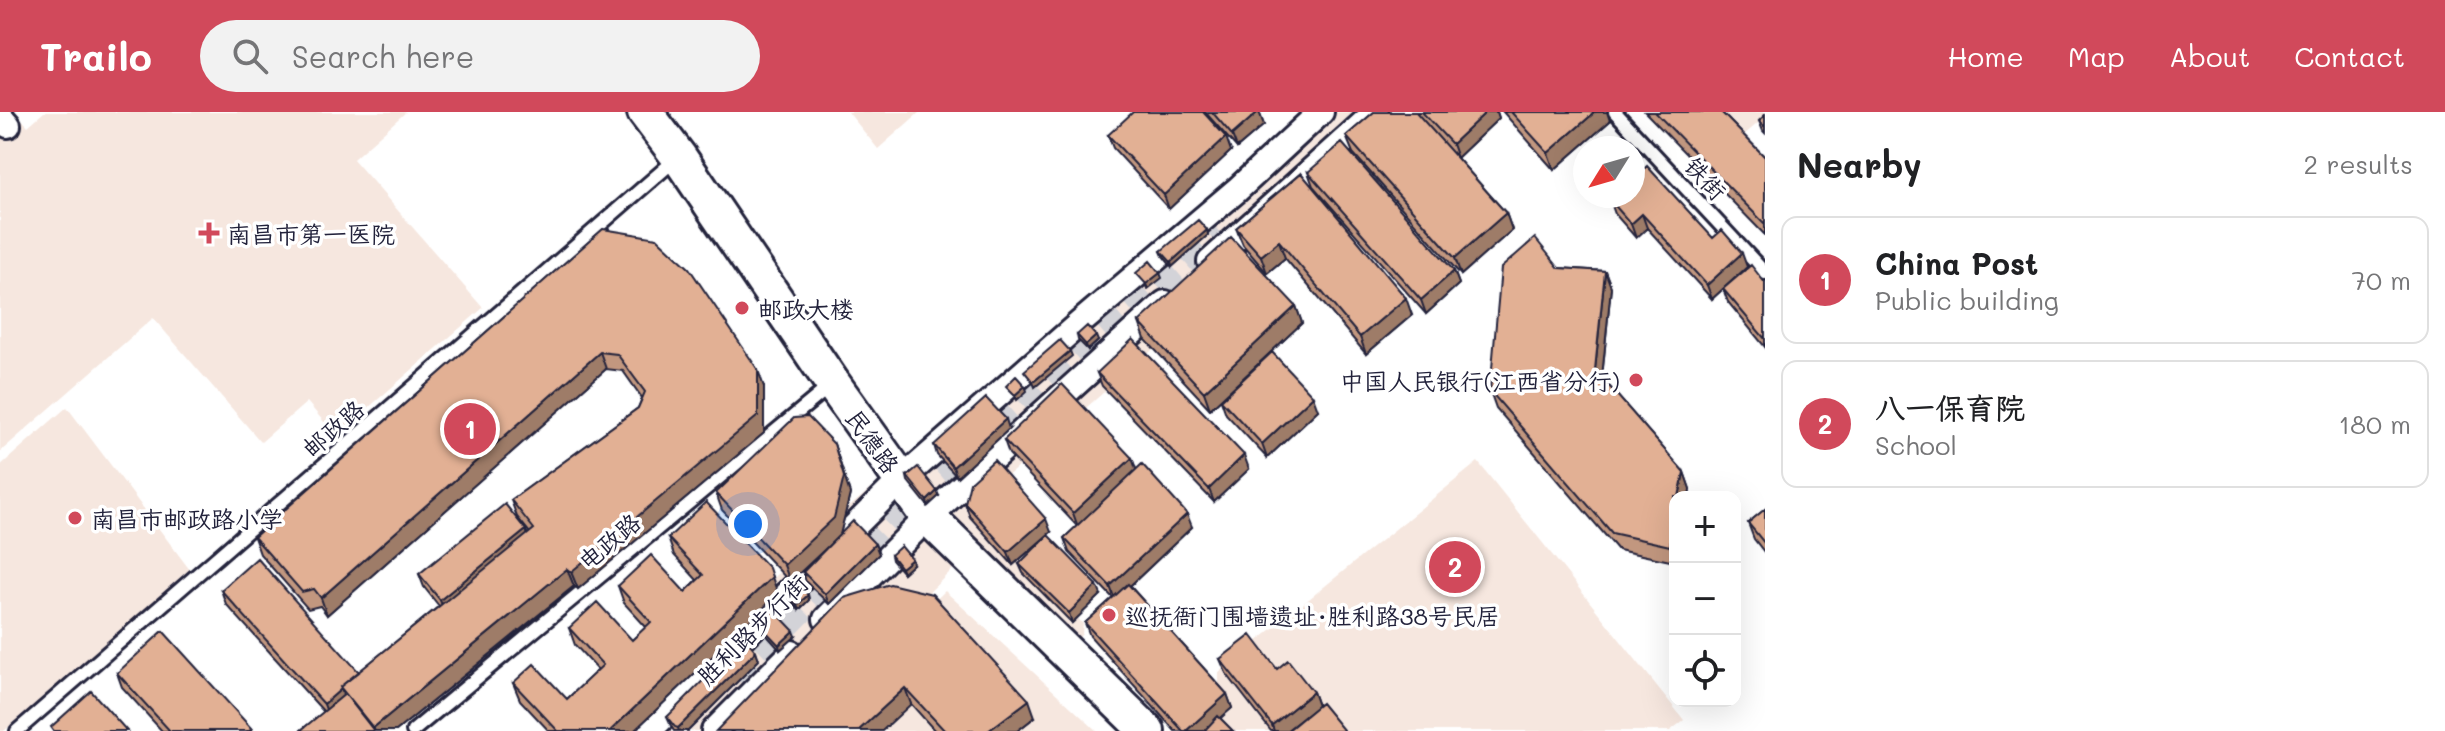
<!DOCTYPE html>
<meta charset="utf-8">
<style>
body{margin:0;font-family:Mali,"LXGW WenKai TC",sans-serif;background:#f2f2f2;color:#202124}
.controls{position:absolute;right:24px;bottom:24px;display:grid;overflow:hidden;border-radius:16px;box-shadow:0 8px 32px #0002}
.controls button{width:72px;height:72px;display:grid;place-items:center;padding:0;border:0;border-bottom:2px solid #e0e0e0;background:#fff;color:#202124;font:40px sans-serif}
.compass{position:absolute;left:1573px;top:24px;width:72px;height:72px;border-radius:50%;background:#fff;box-shadow:0 8px 32px #0002;rotate:233deg}
.you{position:absolute;left:748px;top:412px;width:28px;height:28px;margin:-20px;border:6px solid #fff;border-radius:50%;background:#1a73e8;box-shadow:0 0 0 12px #1a73e833}
.badge{display:grid;place-items:center;width:52px;height:52px;border-radius:50%;background:#d1495b;color:#fff;font-size:26px;font-weight:700}
.pin{position:absolute;translate:-50% -50%;border:4px solid #fff;box-shadow:0 2px 8px #0006}
.list{margin:0;padding:0;list-style:none}
h2{display:flex;justify-content:space-between;align-items:center;height:104px;margin:0;padding:0 32px;font-size:34px}
h2 small{font-size:26px;font-weight:400;color:#757577}
.list li{display:grid;grid-template-columns:52px 1fr auto;gap:24px;align-items:center;box-sizing:border-box;height:128px;margin:0 16px 16px;padding:0 16px;border:2px solid #e0e0e0;border-radius:16px}
.list b{display:block;font-size:30px;white-space:nowrap}
.list p{margin:0;font-size:26px;white-space:nowrap;color:#757577}
.list em{font-size:26px;font-style:normal;color:#757577}
.icon{flex:none;width:44px;height:44px;fill:none;stroke:currentColor;stroke-width:2;stroke-linecap:round;stroke-linejoin:round}
.map{position:relative;flex:none;width:1765px;height:619px;overflow:hidden}
header{display:flex;align-items:center;gap:48px;box-sizing:border-box;height:112px;padding:0 40px;background:#d1495b;color:#fff}
header strong{font-size:38px}
nav{display:flex;gap:44px;margin-inline-start:auto;font-size:28px}
.search{width:560px;height:72px;background:#f2f2f2;display:flex;align-items:center;gap:20px;box-sizing:border-box;padding:0 28px;border-radius:44px;color:#757577;font-size:30px}
main{display:flex}
aside{flex:1;background:#fff}
.map>svg:first-child{display:block}
</style>
<header>
<strong>Trailo</strong>
<div class="search"><svg class="icon" aria-label="search" viewBox="0 0 24 24"><circle cx="10" cy="10" r="6"/><path d="M15 15l6 6"/></svg>Search here</div>
<nav><a>Home</a><a>Map</a><a>About</a><a>Contact</a></nav>
</header>
<main>
<div class="map">
<svg width="1765" height="619" viewBox="0 0 1765 619">
<rect width="100%" height="100%" fill="#fff"/>
<filter id="ink" filterUnits="userSpaceOnUse"><feTurbulence type="fractalNoise" baseFrequency=".0125" numOctaves="2"/><feDisplacementMap in="SourceGraphic" scale="16" xChannelSelector="R" yChannelSelector="G"/><feConvolveMatrix kernelMatrix="1 2 1 2 8 2 1 2 1" color-interpolation-filters="sRGB"/></filter>
<g filter="url(#ink)">
<path fill="#f6e7df" d="M0,0H15L28,14L44,0H406L353,47L483,196L336,324L307,290L261,330L153,206L0,340Z
M848,0H920L878,37Z
M1301,0H1426L988,381L979,398L1083,512L1082,522L1054,553L953,457L786,619H611L832,410L1226,70Z
M1719,0H1765V5L1743,24Z
M67,295L190,458L4,619H0V354Z
M1478,350L1684,608L1670,619H1219V560Z
M945,479L1097,619H799Z"/>
<g fill="none" stroke-linecap="round" stroke-linejoin="round">
<path stroke="#d3d3d8" stroke-width="24" stroke-dasharray="24 12" stroke-linecap="butt" d="M736,566L893,408L1223,123"/>
<defs>
<path id="lane" d="M1615,0L1765,161
M17,619L676,47
M413,619L830,274"/>
<path id="street" d="M0,4L8,13
M1210,150L1376,0
M826,507L928,405L1165,191
M649,619L901,368L1080,211L1237,78L1321,0
M714,619L792,541"/>
<path id="secondary" d="M645,0L679,45L833,272L928,405L1147,619"/>
</defs>
<use href="#lane" stroke="#22223b" stroke-width="18"/>
<use href="#street" stroke="#22223b" stroke-width="30"/>
<use href="#secondary" stroke="#22223b" stroke-width="40"/>
<use href="#lane" stroke="#fff" stroke-width="12"/>
<use href="#street" stroke="#fff" stroke-width="24"/>
<use href="#secondary" stroke="#fff" stroke-width="34"/>
</g>
<path fill="#c2977f" stroke="#22223b" stroke-width="2" d="M1205,0H1259L1264,13L1237,36Z
M1374,0H1497L1499,6L1457,46L1506,101L1512,118L1461,163L1353,41L1346,24Z
M1503,0H1607L1610,9L1554,58Z
M1645,0H1721L1765,45V123Z
M1765,3V21L1763,19L1759,9Z
M1108,23L1231,39L1169,97L1113,36Z
M1308,60L1454,159L1459,172L1426,202L1313,74Z
M1301,61L1412,203L1366,242L1285,146L1267,161L1243,133L1236,116Z
M1610,88L1713,126L1747,155L1724,176L1765,171V235L1728,190L1723,177L1712,187L1647,116L1636,126L1615,102Z
M603,117L764,275V321L578,477L574,474L396,619H300L324,600L226,492L221,478L359,560L439,494L424,475L419,462L530,421L517,405L511,388L638,296L642,286L623,259L606,257L327,503L320,494L308,497L260,442L254,425Z
M1207,118L1208,123L1172,155L1163,144L1161,139Z
M1559,156L1605,159L1611,175L1602,266L1684,360L1690,377L1689,385H1675V450L1618,438L1496,296L1490,279Z
M1296,194L1302,211L1210,297L1145,227L1139,210Z
M1077,223L1098,229L1088,238L1078,228Z
M1097,261L1249,357L1214,390L1102,274Z
M1221,288L1318,298L1267,346L1226,302Z
M1009,317L957,365L937,343L934,333Z
M1004,328L1132,346L1136,357L1192,415L1130,474L1227,582L1232,596L1220,606L1233,619H1175L1090,524L1085,511L1113,486L1069,440L1064,426L1077,414L1009,342Z
M834,332L850,382L840,422L875,432L879,442L829,492L806,470L803,460L827,435L790,470L722,398L716,381Z
M907,364L939,384L928,394L908,369Z
M965,391L1051,420L1013,453L970,405Z
M1765,397V441L1754,427L1748,411Z
M668,426L778,482L634,619H549L520,588L513,571L567,587L598,558L575,533L569,516L632,528L646,515L624,491L618,474L685,480L697,468L674,443Z
M891,443L913,452L903,461L892,448Z
M1019,452L1101,483L1072,511L1023,461Z
M788,483H808L809,488L799,498L790,488Z
M844,486L1035,605L1017,619H935L911,592Z
M759,512L796,524L780,538L761,517Z
M756,539L759,548L688,619H674L671,614L667,605Z
M1220,547L1277,557L1313,580L1318,594L1286,619H1271L1226,561Z
M117,561L253,619H162L122,575Z"/>
<path fill="#9e7b68" stroke="#22223b" stroke-width="2" d="M1258,0H1259L1264,13L1237,36L1232,23Z
M1486,0H1497L1499,6L1457,46L1452,32Z
M1595,0H1607L1610,9L1554,58L1548,41Z
M1226,25L1231,39L1169,97L1164,83Z
M1506,101L1512,118L1461,163L1455,146Z
M1642,102L1647,116L1636,126L1631,112Z
M1207,118L1208,123L1172,155L1171,150Z
M1279,129L1285,146L1267,161L1261,144Z
M1742,141L1747,155L1712,187L1707,173Z
M1454,159L1459,172L1426,202L1421,188Z
M1605,159L1611,175L1601,275L1595,258Z
M1160,161L1162,166L1148,177L1146,172Z
M1406,186L1412,203L1366,242L1360,225Z
M1296,194L1302,211L1210,297L1204,280Z
M1096,224L1098,229L1088,238L1086,233Z
M1070,239L1072,244L1035,275L1033,270Z
M600,240L606,257L327,503L321,486Z
M758,258L764,275V321L578,477L571,460Z
M1025,274L1027,279L1017,288L1015,283Z
M1313,284L1318,298L1267,346L1262,332Z
M1006,307L1009,317L957,365L953,355Z
M834,332L850,382L840,423L790,470L784,453Z
M1244,343L1249,357L1214,390L1209,377Z
M1132,346L1137,360L1078,415L1073,401Z
M1684,360L1690,377L1689,385H1679Z
M937,379L939,384L928,394L927,389Z
M1187,402L1192,415L1115,488L1110,474Z
M1046,407L1051,420L1013,453L1008,440Z
M1675,407V448L1670,434Z
M526,418L531,432L445,502L440,488Z
M875,432L879,442L829,492L825,482Z
M912,447L913,452L903,461L901,456Z
M567,457L574,474L396,619H375L373,616Z
M772,465L778,482L634,619H610Z
M1097,473L1101,483L1072,511L1069,501Z
M808,483L809,488L799,498L797,493Z
M794,519L796,524L780,538L779,533Z
M756,539L759,548L688,619H679L678,616Z
M905,576L911,592L882,619H858Z
M341,577L346,591L329,606L324,592Z
M1313,580L1318,594L1286,619H1274L1272,613Z
M1227,582L1232,596L1206,619H1186Z
M1029,588L1035,605L1017,619H988Z"/>
<path fill="#e2b094" stroke="#22223b" stroke-width="2" d="M1133,0H1203L1226,25L1164,83L1108,23Z
M1212,0H1258L1232,23Z
M1374,0H1416L1506,101L1455,146L1346,24Z
M1422,0H1486L1452,32Z
M1511,0H1595L1548,41Z
M1655,0H1721L1765,45V112Z
M1765,3V15L1759,9Z
M1342,31L1454,159L1421,188L1308,60Z
M1647,54L1713,126L1722,118L1742,141L1707,173L1642,102L1631,112L1610,88L1614,84H1633V67Z
M1301,61L1406,186L1360,225L1279,129L1261,144L1236,116Z
M1198,108L1207,118L1171,150L1161,139Z
M603,117L657,126L689,156L758,258V304L571,460L567,457L373,616L340,575L534,417L511,388L638,296L645,280L617,242L600,240L321,486L314,477L302,480L254,425Z
M1231,125L1296,194L1204,280L1139,210Z
M1535,126L1559,156L1605,159L1595,258L1684,360L1679,385H1675V407L1670,434L1612,421L1490,279L1501,156Z
M1150,149L1160,161L1146,172L1136,161Z
M1751,153L1765,171V227L1723,177Z
M1087,214L1096,224L1086,233L1077,223Z
M1133,227L1244,343L1209,377L1097,261Z
M1060,228L1070,239L1033,270L1024,259Z
M1272,240L1313,284L1262,332L1221,288Z
M1016,264L1025,274L1015,283L1006,274Z
M1062,272L1132,346L1073,401L1004,328Z
M986,286L1006,307L953,355L934,333Z
M808,305L834,332L844,365L834,406L784,453L716,381L794,306Z
M994,348L1046,407L1008,440L965,391L970,370Z
M1142,352L1187,402L1110,474L1064,426Z
M918,355L937,379L927,389L907,364Z
M706,390L769,456L772,465L610,619H558L513,571L534,552L567,587L603,553L569,516L597,490L632,528L651,510L618,474L651,443L685,480L703,463L668,426Z
M505,392L526,418L440,488L419,462Z
M1765,397V432L1748,411Z
M853,409L875,432L825,482L803,460Z
M1048,423L1097,473L1069,501L1019,452Z
M901,434L912,447L901,456L891,443Z
M257,446L359,560L340,575L341,577L324,592L221,478Z
M890,472L932,482L1029,588L988,619H945L905,576L858,619H716L844,486Z
M1128,472L1227,582L1186,619H1183L1085,511Z
M798,473L808,483L797,493L788,483Z
M774,498L794,519L779,533L759,512Z
M163,519L252,617L249,619H170L117,561Z
M1251,523L1277,557L1288,548L1313,580L1272,613L1220,547Z
M745,526L756,539L678,616L675,615L667,605Z
M91,579L127,619H54L51,615Z
M345,582L374,619H300Z
M1321,591L1344,619H1287Z
M1218,604L1233,619H1204Z"/>
</g>
<g fill="#d1495b" stroke="#fff" stroke-width="3">
<path d="M205 109h8v8h8v8h-8v8h-8v-8h-8v-8h8z"/>
<circle cx="742" cy="196" r="8"/>
<circle cx="1636" cy="268" r="8"/>
<circle cx="75" cy="406" r="8"/>
<circle cx="1109" cy="503" r="8"/>
</g>
<g text-anchor="middle" dominant-baseline="central" stroke-width="7" stroke-linejoin="round" paint-order="stroke">
<g font-size="24" fill="#22223b" stroke="#fff">
<text transform="translate(1706 66) rotate(47)">铁街</text>
<text transform="translate(333 316) rotate(-41)">邮政路</text>
<text transform="translate(873 329) rotate(54)">民德路</text>
<text transform="translate(609 429) rotate(-40)">电政路</text>
<text transform="translate(752 517) rotate(-45)">胜利路步行街</text>
</g>
<g font-size="24" fill="#22223b" stroke="#fff" text-anchor="start">
<text x="227" y="121">南昌市第一医院</text>
<text x="758" y="196">邮政大楼</text>
<text x="1620" y="268" text-anchor="end">中国人民银行(江西省分行)</text>
<text x="91" y="406">南昌市邮政路小学</text>
<text x="1125" y="503">巡抚衙门围墙遗址·胜利路38号民居</text>
</g>
</g>
</svg>
<div class="controls">
<button>+</button>
<button>−</button>
<button><svg class="icon" aria-label="locate" viewBox="0 0 24 24"><circle cx="12" cy="12" r="6"/><path d="M12 2v4M12 18v4M2 12h4M18 12h4"/></svg></button>
</div>
<svg class="compass" viewBox="-18 -18 36 36"><path d="M0-13l5 13h-10z" fill="#e53935"/><path d="M0 13l5-13h-10z" fill="#757577"/></svg>
<div class="you"></div>
<div class="pin badge" style="left:470px;top:317px">1</div>
<div class="pin badge" style="left:1455px;top:455px">2</div>
</div>
<aside>
<h2>Nearby<small>2 results</small></h2>
<ul class="list">
<li><span class="badge">1</span><div><b>China Post</b><p>Public building</p></div><em>70 m</em></li>
<li><span class="badge">2</span><div><b>八一保育院</b><p>School</p></div><em>180 m</em></li>
</ul>
</aside>
</main>
